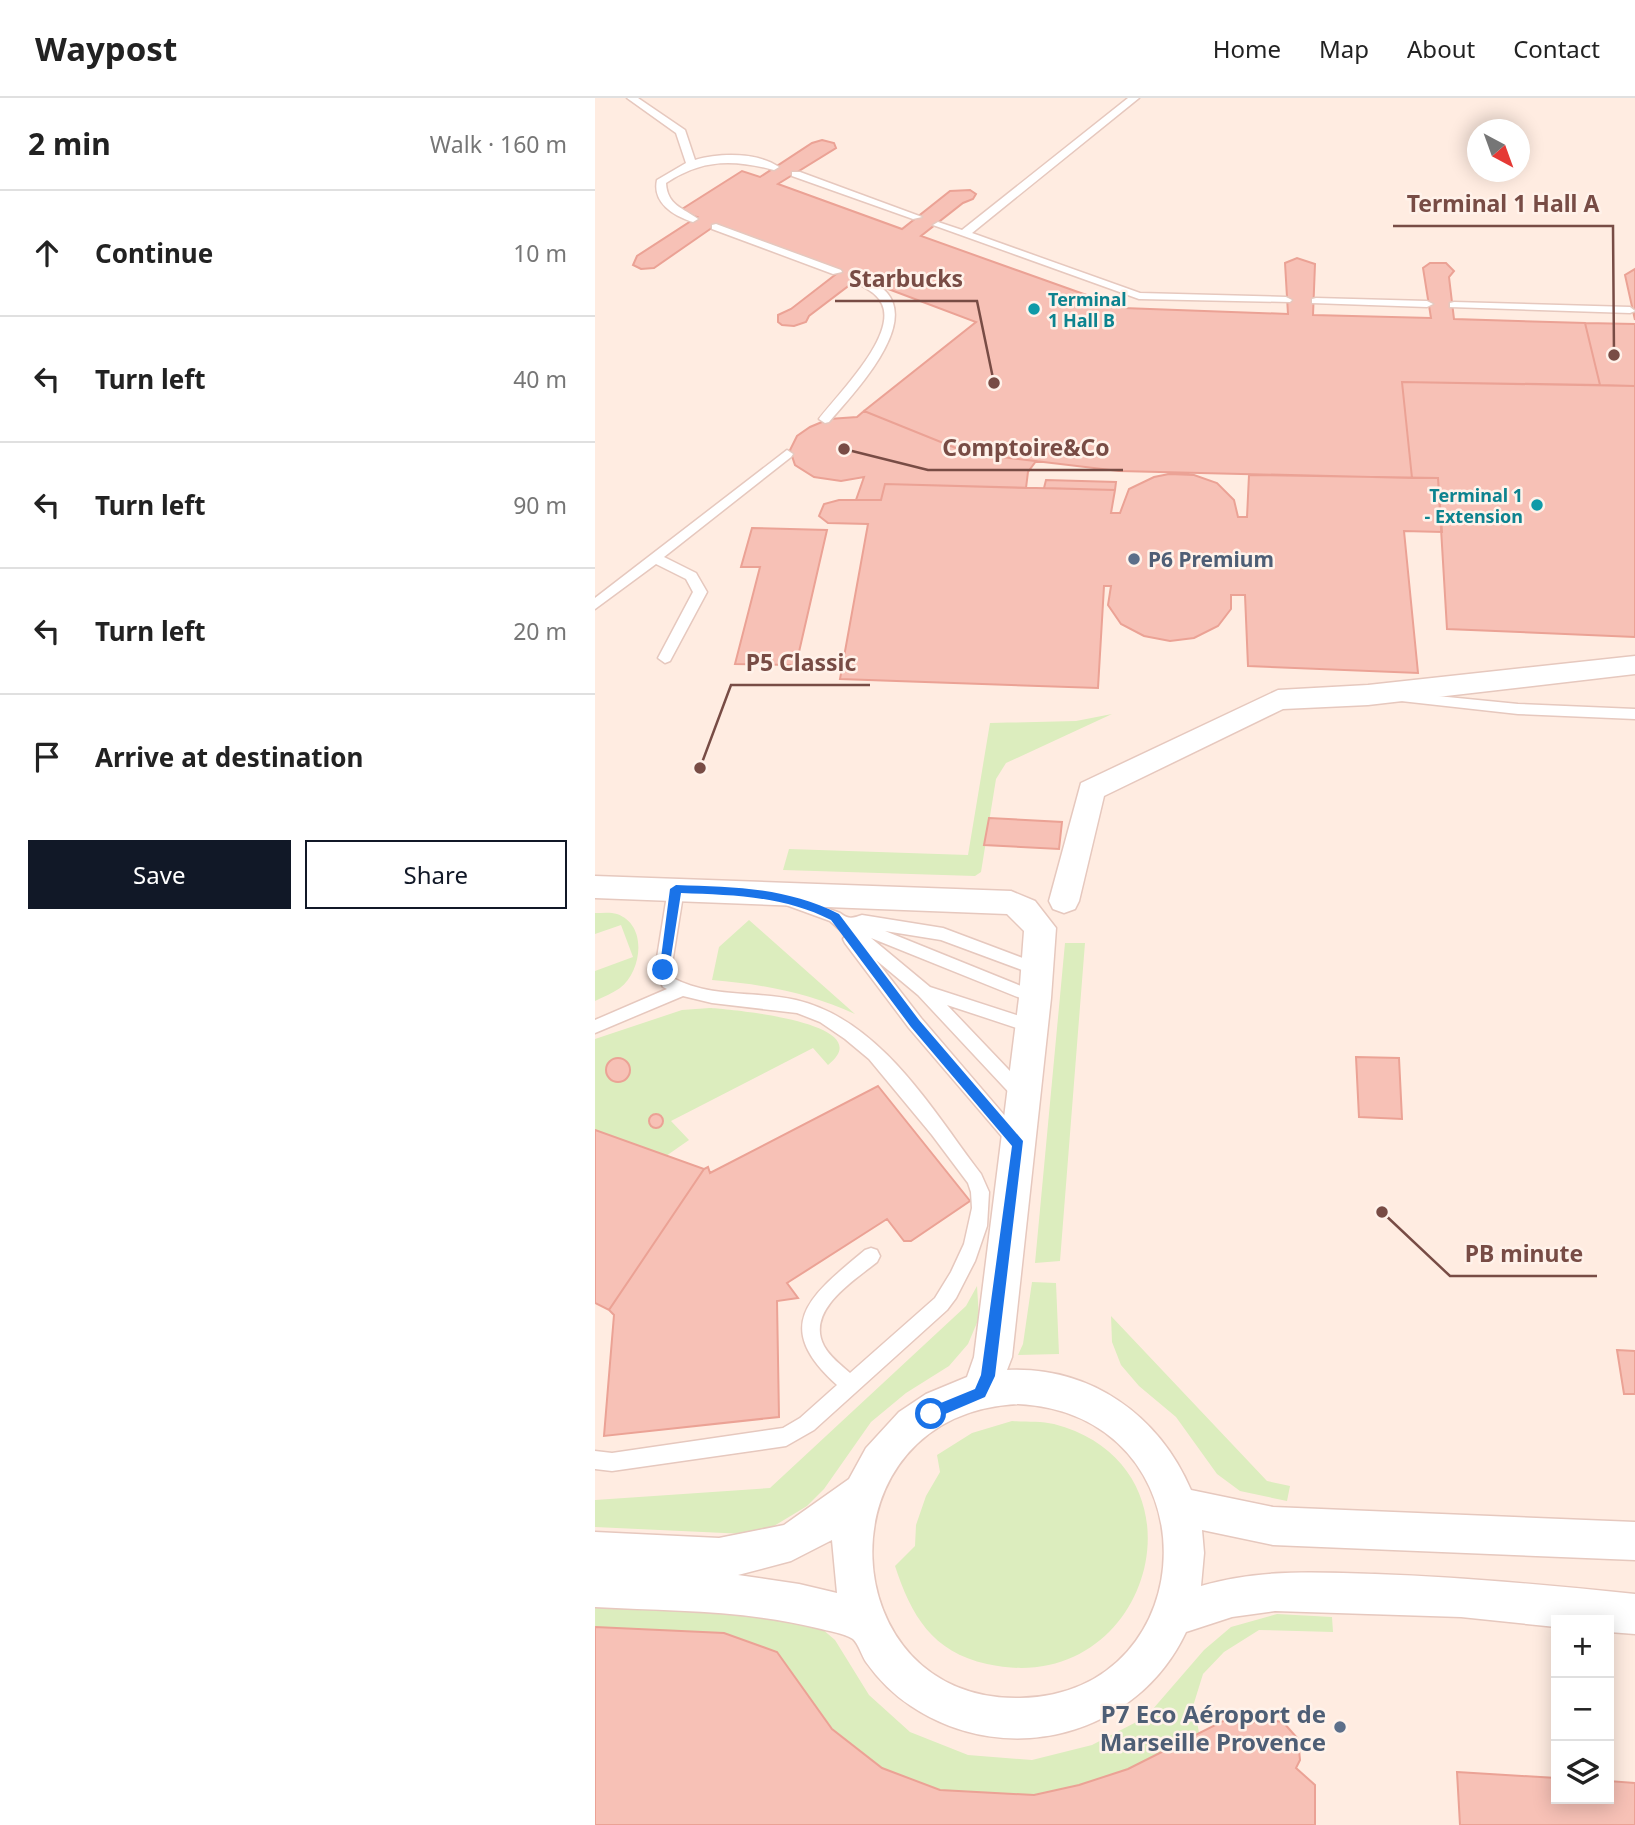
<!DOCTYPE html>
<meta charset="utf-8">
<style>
body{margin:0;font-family:"Noto Sans",sans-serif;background:#f6f6f6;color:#222}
.controls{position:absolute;right:21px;bottom:21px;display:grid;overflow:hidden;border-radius:0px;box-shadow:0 4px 18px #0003}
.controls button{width:63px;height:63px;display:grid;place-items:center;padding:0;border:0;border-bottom:2px solid #e0e0e0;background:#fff;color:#222;font:35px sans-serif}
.compass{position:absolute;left:872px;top:21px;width:63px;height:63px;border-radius:50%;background:#fff;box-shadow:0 4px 18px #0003;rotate:139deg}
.stop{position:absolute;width:21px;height:21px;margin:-16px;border:5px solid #1a73e8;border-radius:50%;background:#fff}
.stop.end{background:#1a73e8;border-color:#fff;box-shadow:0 2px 7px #0008}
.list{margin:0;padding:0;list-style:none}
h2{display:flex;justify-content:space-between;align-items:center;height:91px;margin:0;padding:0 28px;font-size:30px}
h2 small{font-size:23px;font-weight:400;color:#767676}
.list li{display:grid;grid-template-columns:46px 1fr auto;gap:21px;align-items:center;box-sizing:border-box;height:126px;padding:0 28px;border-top:2px solid #e0e0e0}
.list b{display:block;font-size:26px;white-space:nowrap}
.list em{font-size:23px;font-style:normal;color:#767676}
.actions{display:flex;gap:14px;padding:21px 28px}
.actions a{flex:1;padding:16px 0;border:2px solid #111827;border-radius:0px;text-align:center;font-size:24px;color:#111827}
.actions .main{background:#111827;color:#fff}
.icon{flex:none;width:38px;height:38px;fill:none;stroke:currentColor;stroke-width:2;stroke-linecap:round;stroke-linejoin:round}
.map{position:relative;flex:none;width:1040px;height:1727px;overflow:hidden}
header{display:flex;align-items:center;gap:42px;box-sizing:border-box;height:98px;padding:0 35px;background:#fff;border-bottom:2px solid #e0e0e0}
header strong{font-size:33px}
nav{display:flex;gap:38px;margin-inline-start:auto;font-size:24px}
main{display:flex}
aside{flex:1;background:#fff}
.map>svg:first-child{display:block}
</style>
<header>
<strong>Waypost</strong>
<nav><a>Home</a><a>Map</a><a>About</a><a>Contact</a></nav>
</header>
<main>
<aside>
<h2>2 min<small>Walk · 160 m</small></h2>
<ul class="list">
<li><svg class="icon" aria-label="ahead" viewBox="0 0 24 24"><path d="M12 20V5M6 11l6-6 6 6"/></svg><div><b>Continue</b></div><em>10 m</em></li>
<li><svg class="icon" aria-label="left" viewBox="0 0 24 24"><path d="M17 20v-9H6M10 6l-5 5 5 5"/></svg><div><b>Turn left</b></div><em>40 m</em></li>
<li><svg class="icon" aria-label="left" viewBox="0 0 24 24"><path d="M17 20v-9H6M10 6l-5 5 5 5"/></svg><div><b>Turn left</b></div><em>90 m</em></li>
<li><svg class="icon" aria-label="left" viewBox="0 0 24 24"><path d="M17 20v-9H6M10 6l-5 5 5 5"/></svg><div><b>Turn left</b></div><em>20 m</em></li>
<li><svg class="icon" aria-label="arrive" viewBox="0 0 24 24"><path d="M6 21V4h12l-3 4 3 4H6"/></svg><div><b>Arrive at destination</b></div></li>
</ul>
<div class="actions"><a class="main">Save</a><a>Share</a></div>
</aside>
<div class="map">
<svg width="1040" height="1727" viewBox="0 0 1040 1727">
<rect width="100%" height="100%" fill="#ffece1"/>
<path fill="#dcedbe" d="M517,616L411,665L401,681L386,774L380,778L188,772L194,751L373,757L395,625L481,623Z
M0,815C7,815 16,814 22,816C53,827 47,873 25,890C18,895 8,899 0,903V873L38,859L26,827L0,836Z
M154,822L260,916C214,895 167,886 117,882L124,849Z
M470,845H490L465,1163L440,1165Z
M115,910C131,911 288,924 233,967L218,950L76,1023L94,1042L71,1058L0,1032V941L87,912Z
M437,1184L461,1185L464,1256L423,1257L428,1246Z
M382,1188L384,1220L373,1246L354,1268L311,1295L276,1324L229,1391L212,1408L179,1428L151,1436L0,1429V1402L175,1390L371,1208Z
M516,1218L672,1383L695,1388L692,1403L645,1393L622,1376L581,1319L544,1288L526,1267L517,1244Z
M417,1323C430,1324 446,1323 459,1326C622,1369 555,1603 392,1566C337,1554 316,1517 300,1468L320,1448L321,1427L331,1398L345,1374L342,1357L377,1335Z
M0,1505L212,1518L240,1542L274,1597L315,1634L373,1657L437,1662L497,1647L551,1619L609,1552L636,1529L682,1516L737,1519L738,1534L664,1532L629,1554L608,1576L599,1605L604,1635L533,1671L484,1687L439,1697L345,1692L287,1670L237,1631L182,1554L129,1535L0,1529Z"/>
<path fill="#f7c1b6" stroke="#eba295" stroke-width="2" d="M227,42L239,45L241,50L183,86L307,131L355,93L375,92L381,96L378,101L368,105L326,138L528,210L693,216L690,165L702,160L720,166L718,217L836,220L828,170L835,165H851L859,173L854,179L859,221L990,225L1005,287L807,284L817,380L524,373L373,355L269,313L381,224L264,180L214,218L211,224L199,228L187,227L183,224V217L196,211L245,173L121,127L59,170L46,171L38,167L42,158L102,119L84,113L147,73L165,79L217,45Z
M1040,171V222L1030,177Z
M990,225L1040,226V288L1005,287Z
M807,284L1040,288V539L852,531L843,380H817Z
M269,313L373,355L441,363L433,374L431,390L290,386L286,402H261L269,379L246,383L219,379L200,367L195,352L202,338L215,329L234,321L262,319Z
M574,376L599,377L622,385L639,402L643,419H652L654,377L843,380L847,434L809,433L823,575L653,568L650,497H636V511L623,528L599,540L575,543L549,538L526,526L513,507L516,488H509L503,590L245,581L273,426L233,425L224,418L229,406L244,402H286L290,386L520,392L516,415H525L534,391L559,379Z
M451,382L521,384L520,392L449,390Z
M157,430L232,432L201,567L140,566L165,469H146Z
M394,720L467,724L464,751L389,747Z
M761,959L804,960L807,1021L764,1019Z
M11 972a12 12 0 1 1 24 0a12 12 0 1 1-24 0Z
M283,988L375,1103L316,1143H309L292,1121L192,1185L203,1200L182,1203L184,1319L9,1338L19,1217L14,1212L109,1071L113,1069L115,1075Z
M54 1023a7 7 0 1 1 14 0a7 7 0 1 1-14 0Z
M0,1032L109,1071L14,1212L0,1205Z
M1022,1252L1040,1253V1296H1029Z
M0,1529L129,1535L182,1554L237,1631L287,1670L345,1692L439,1697L484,1687L533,1671L650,1612L657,1625L667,1621L688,1624L703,1641L705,1662L701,1670L720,1687V1727H0Z
M862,1674L961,1680V1701H1014V1683L1040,1685V1727H865Z"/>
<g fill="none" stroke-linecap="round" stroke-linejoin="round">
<defs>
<path id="lane" d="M32,0H43L90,32L100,62C125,55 162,54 184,69L179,72C138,61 107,61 71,85C72,107 88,110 103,121L98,124C79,118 57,105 62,82L91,65L81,35Z
M533,0H544L377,135L545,195L691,199L697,202L695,204L544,201L338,127L343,124L367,132Z
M197,74H205L327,119L318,121L197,78Z
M121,126L246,172L247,174L238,176L117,131V127Z
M264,179C347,203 264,289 234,324L230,325L224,321C243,296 302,238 287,206C281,193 268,190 258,182Z
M721,200L832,203L838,206L832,209L717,205V201Z
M859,204L1035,209L1040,213L1035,215L855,209V205Z
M192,352L198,356L196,359L69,459L101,475L112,494L75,563L70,565L63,560L98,494L91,481L61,466L0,511V500Z
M802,594L923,606L1040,611V621L923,616L797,602L795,599L797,596Z
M81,785L89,791L76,872L80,881C117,900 162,893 201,902C286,922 337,1012 386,1076L394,1094L392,1128L380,1163L361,1200L352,1212L219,1332L191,1348L17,1373L0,1371V1353L17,1355L188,1330L205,1320L242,1287C175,1227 216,1197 270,1152L276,1150L282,1152L285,1158L282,1164C260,1182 210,1212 229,1248C235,1259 246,1267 255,1275L340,1200L356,1174L369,1146L377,1110L376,1094L373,1085L337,1037L274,961L250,941L225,924L202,915L117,905L88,898L0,935V922L72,891L68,889L60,872L73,791Z
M196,797L245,815C254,822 258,820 267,817L348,830L449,868L451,872L449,876L443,878L346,842L290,833L446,896L448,900L446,904L440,906L276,840L335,889L443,924L445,929L443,934L437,935L352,907L434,993L436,998L434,1003L428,1005L422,1003L323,897L281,862L326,920L427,1038L429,1043L427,1048L421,1050L415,1048L314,930L250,845L248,841L251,837L235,823L191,807L188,803Z"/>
<path id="street" d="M1040,558V576L773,607L688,611L509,698L484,803L480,811L469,815L458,811L454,803L486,685L683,592L773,587Z
M0,778L416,793L440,803L461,830L456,900L417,1259L412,1272C495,1268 564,1317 596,1392L678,1409L1040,1424V1462L678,1447L607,1432L609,1455L606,1488C664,1471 720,1474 780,1476C867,1479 953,1487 1040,1496V1536L1014,1534V1522H961V1529L866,1519L680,1513L637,1519L591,1534C542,1638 412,1672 316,1608C299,1597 283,1581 271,1564C267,1558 263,1545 258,1541C249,1535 233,1533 222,1530C150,1512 74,1513 0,1509V1434L124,1440L189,1427L254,1381L271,1350L304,1314L331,1296L372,1279L379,1259L424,900L429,833L412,816L0,800ZM423,1306C620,1316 614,1596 425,1600C235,1604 222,1316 423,1306ZM237,1442L242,1495L204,1486L143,1477L196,1463Z"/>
</defs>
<use href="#lane" stroke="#e6c8be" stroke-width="3"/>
<use href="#street" stroke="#e6c8be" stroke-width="3"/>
<use href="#lane" fill="#fff" fill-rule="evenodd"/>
<use href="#street" fill="#fff" fill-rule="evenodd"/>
</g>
<path fill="#1a73e8" d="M81,787C139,789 190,789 244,816L324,922L428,1043L400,1278L390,1299L336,1322L329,1316L331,1311L380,1291L386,1277L417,1048L316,929L236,822C188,798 139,797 86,795L74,872L68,876L64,875L75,791Z"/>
<g fill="#0f9aa8" stroke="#fff2ea" stroke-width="2.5">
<circle cx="439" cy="211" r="7"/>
<circle cx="942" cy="407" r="7"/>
</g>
<g fill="#5c6f8a" stroke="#fff2ea" stroke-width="2.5">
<circle cx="539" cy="461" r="7"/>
<circle cx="745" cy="1629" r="7"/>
</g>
<g text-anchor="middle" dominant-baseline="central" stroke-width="5" stroke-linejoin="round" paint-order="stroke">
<g font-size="18" font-weight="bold" fill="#0d838f" stroke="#fff2ea" text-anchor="start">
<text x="453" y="201">Terminal<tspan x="453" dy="21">1 Hall B</tspan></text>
<text x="928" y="397" text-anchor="end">Terminal 1<tspan x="928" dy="21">- Extension</tspan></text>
</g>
<g font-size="21" font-weight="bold" fill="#4e5e75" stroke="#fff2ea" text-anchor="start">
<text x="553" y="461">P6 Premium</text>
</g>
<g font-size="24" font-weight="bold" fill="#4e5e75" stroke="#fff2ea" text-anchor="end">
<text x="731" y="1615">P7 Eco Aéroport de<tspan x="731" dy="28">Marseille Provence</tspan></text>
</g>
</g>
<path fill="none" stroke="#784c45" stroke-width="2.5" d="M1019 257L1018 128H798M399 285L382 203H240M249 351L333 372H528M105 670L136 587H275M787 1114L855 1178H1002"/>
<g fill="#784c45" stroke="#fff2ea" stroke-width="2.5">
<circle cx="1019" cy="257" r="7"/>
<circle cx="399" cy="285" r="7"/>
<circle cx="249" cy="351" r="7"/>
<circle cx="105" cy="670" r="7"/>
<circle cx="787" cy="1114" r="7"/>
</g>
<g font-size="23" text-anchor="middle" font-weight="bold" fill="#784c45" stroke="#fff2ea" stroke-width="5" stroke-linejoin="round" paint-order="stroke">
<text x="908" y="114">Terminal 1 Hall A</text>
<text x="311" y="189">Starbucks</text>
<text x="431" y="358">Comptoire&amp;Co</text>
<text x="206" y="573">P5 Classic</text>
<text x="929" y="1164">PB minute</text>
</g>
</svg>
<div class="controls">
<button>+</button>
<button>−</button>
<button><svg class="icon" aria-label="layers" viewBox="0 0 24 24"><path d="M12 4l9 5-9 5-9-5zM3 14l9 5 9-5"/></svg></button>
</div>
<svg class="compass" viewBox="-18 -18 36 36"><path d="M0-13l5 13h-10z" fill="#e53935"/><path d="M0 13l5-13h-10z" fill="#767676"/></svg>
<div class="stop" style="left:336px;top:1316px"></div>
<div class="stop end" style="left:68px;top:872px"></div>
</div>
</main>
